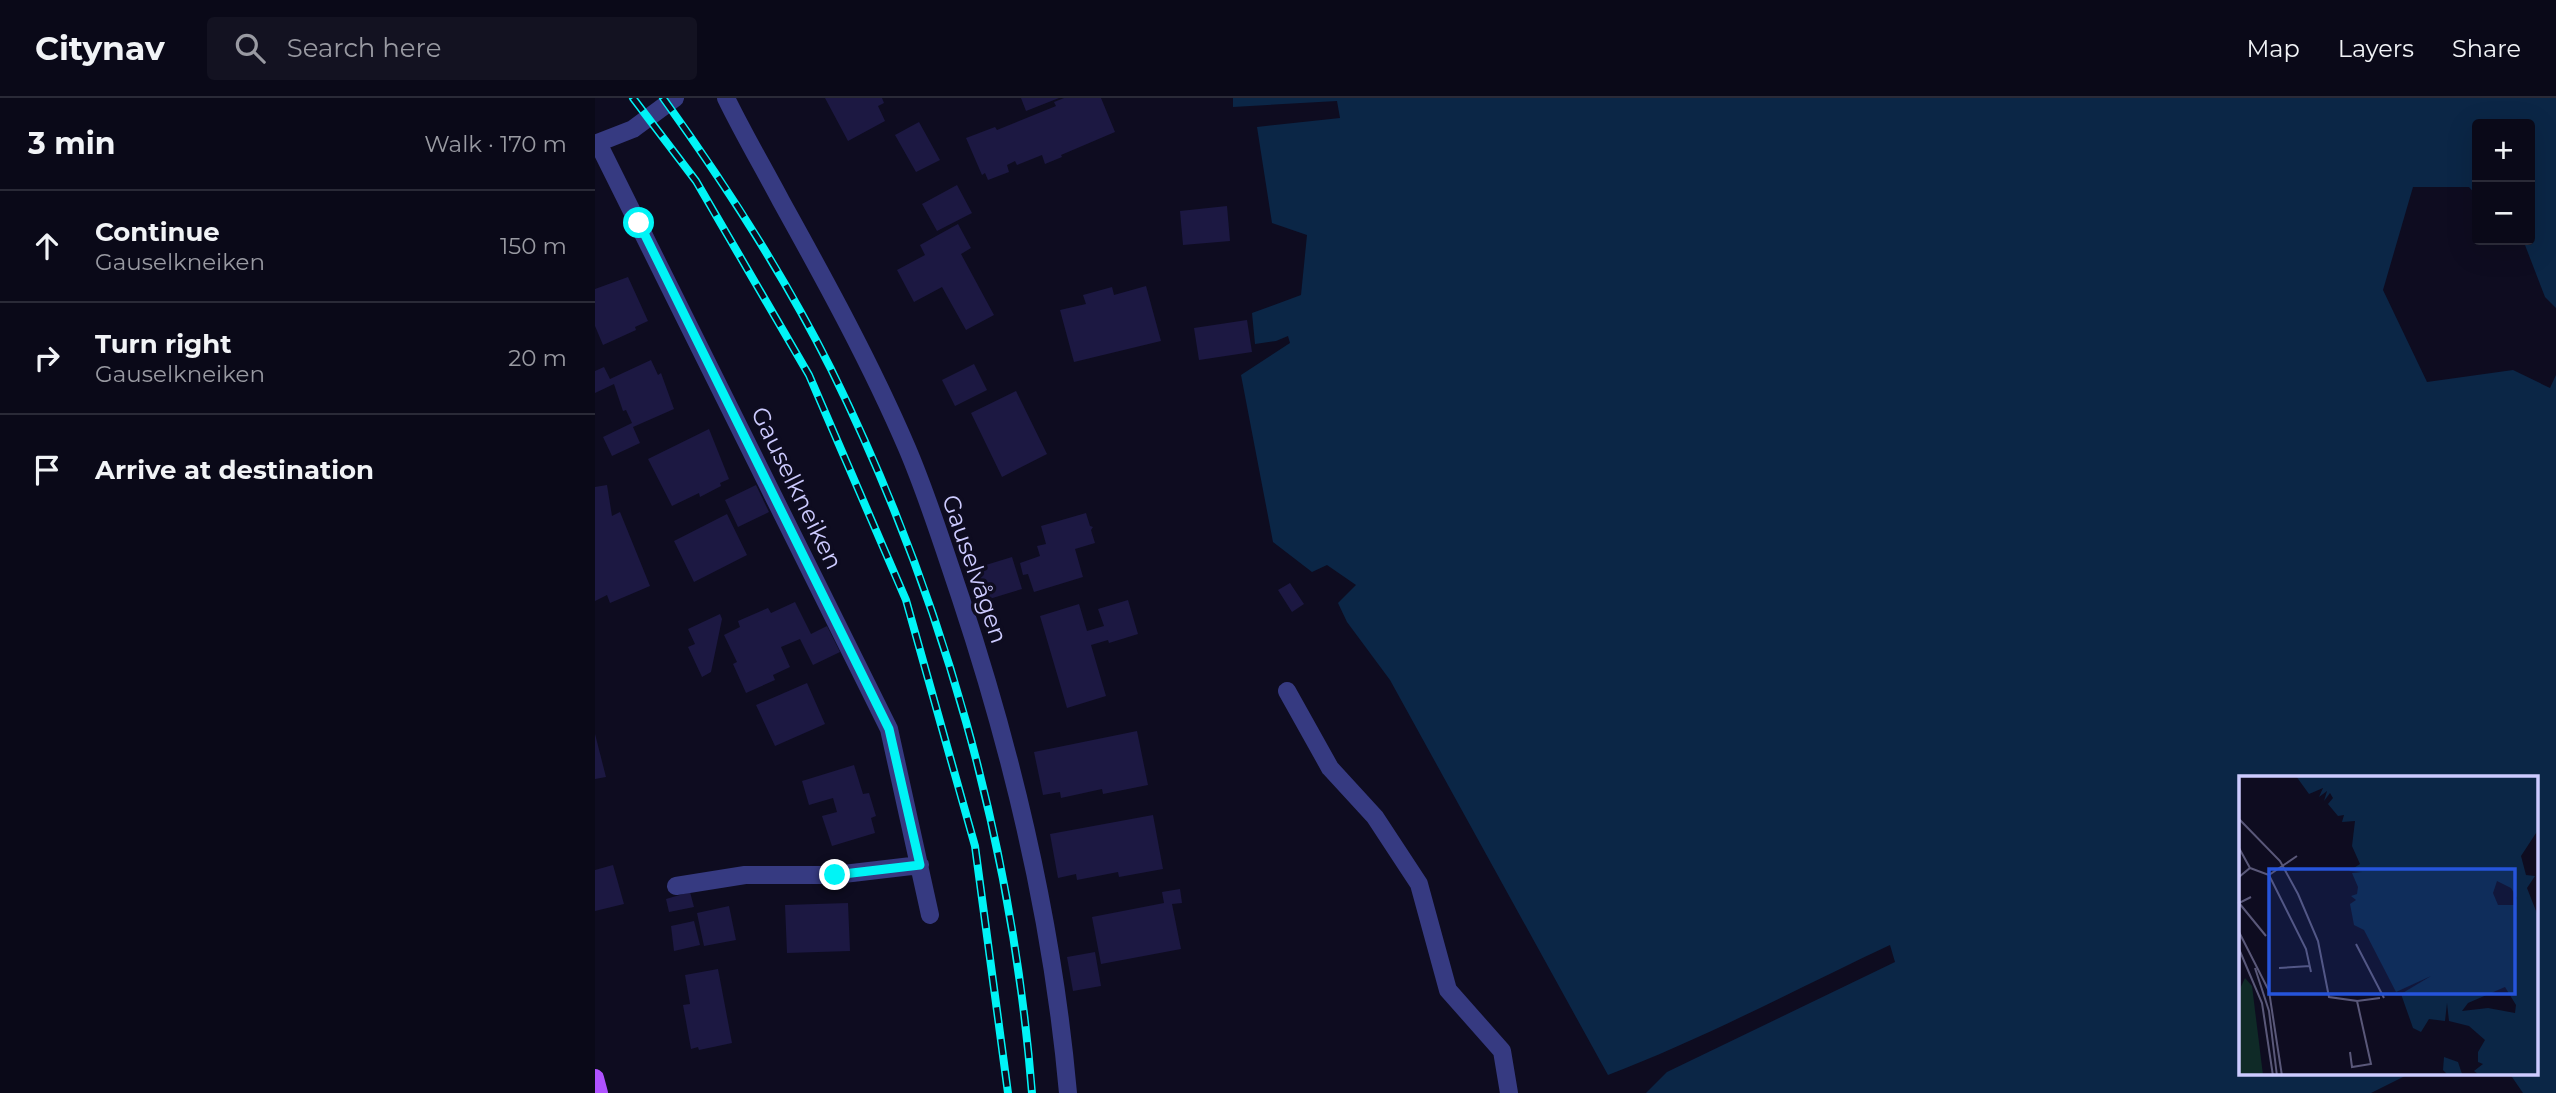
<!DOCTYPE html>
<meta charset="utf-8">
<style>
body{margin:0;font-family:Montserrat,sans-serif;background:#131221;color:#f1f3f6}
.controls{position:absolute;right:21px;top:21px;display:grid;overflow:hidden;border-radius:7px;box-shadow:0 7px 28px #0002}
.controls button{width:63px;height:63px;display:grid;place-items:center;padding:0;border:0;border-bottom:2px solid #2a2a37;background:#0a0918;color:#f1f3f6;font:35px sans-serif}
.stop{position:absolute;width:21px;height:21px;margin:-16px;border:5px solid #00f4f6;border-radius:50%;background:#fff}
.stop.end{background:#00f4f6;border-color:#fff;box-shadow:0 2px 7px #0008}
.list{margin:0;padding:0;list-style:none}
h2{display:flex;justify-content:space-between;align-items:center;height:91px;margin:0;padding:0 28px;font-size:30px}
h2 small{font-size:23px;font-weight:400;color:#999aa2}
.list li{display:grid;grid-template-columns:46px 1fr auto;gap:21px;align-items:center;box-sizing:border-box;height:112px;padding:0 28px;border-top:2px solid #2a2a37}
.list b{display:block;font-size:26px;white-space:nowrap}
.list p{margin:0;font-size:23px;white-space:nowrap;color:#999aa2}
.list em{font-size:23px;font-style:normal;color:#999aa2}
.icon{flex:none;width:38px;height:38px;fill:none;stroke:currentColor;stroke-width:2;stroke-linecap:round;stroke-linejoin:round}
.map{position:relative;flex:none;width:1961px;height:995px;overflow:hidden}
header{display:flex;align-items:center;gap:42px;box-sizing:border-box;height:98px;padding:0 35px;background:#0a0918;border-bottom:2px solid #2a2a37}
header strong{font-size:33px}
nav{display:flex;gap:38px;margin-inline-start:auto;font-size:24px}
.search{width:490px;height:63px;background:#131221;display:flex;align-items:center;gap:18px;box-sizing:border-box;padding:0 24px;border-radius:7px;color:#999aa2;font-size:26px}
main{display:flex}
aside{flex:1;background:#0a0918}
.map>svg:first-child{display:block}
</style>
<header>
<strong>Citynav</strong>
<div class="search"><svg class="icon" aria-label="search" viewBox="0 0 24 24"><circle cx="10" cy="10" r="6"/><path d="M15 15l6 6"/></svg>Search here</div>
<nav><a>Map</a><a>Layers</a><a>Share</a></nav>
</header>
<main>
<aside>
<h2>3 min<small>Walk · 170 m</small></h2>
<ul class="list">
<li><svg class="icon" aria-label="ahead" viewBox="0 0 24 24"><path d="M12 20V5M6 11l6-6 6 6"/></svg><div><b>Continue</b><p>Gauselkneiken</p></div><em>150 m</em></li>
<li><svg class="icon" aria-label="right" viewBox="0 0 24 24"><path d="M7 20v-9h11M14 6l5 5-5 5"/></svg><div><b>Turn right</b><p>Gauselkneiken</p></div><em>20 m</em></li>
<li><svg class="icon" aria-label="arrive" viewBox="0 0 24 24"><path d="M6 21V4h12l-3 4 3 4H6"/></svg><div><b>Arrive at destination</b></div></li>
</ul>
</aside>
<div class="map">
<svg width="1961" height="995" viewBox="0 0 1961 995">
<rect width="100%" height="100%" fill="#0e0c20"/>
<path fill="#0b2646" d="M638,0H1961V210L1950,199L1930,147L1924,142H1935V26H1882V98L1874,89H1818L1788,192L1832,284L1918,272L1955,290L1961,277V995H1928L1915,976H1942V680H1646V976H1814L1776,995H1051L1072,974L1300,864L1295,847C1201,891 1110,940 1013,977L795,582L752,524L743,505L761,487L732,467L717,474L678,444L646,277L695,245L693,238L681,243L660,246L657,215L706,197L712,137L677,125L662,29L745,20L742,3L638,9Z"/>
<path fill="#1c1842" d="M230,0H287L289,5L283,8L290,23L253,43Z
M426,0H464L431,13Z
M469,0H506L520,34L466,57L467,59L450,66L447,57L422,67L420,63L412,67L414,74L393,82L390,75L387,77L371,40L400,29L402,32L461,8L459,4Z
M324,24L345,62L321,74L300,37Z
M362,87L377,115L342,133L327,106Z
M632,108L635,143L588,147L585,113Z
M363,126L376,150L366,156L399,217L371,232L347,189L319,204L302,172L330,157L325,147Z
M33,179L53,223L40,229L41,232L8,247L0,228V191Z
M551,188L566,243L479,264L465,212L491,206L488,197L517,189L519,197Z
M652,222L657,254L604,262L599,230Z
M56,262L63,277L66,275L79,311L38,329L45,345L17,358L8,339L37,325L31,312L28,313L19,286L0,295V273L9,269L15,281Z
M379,266L392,292L360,308L347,282Z
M421,293L452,356L407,379L376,315Z
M114,331L134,381L125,385L126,388L105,399L104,395L77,408L53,361Z
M12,387L17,418L25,414L55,488L15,505L12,497L0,503V389Z
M161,387L174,414L143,429L130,402Z
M491,415L495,428L498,429L496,432L500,445L480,451L488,479L439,494L433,476L428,477L425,465L445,458L442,448L451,446L446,428Z
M132,416L152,457L99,484L79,443Z
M417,459L427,491L391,502L381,470Z
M695,485L709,506L697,514L683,492Z
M533,502L543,536L514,545L513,542L496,547L511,598L472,610L445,518L484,506L492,533L509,528L503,511Z
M200,504L216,536L232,528L245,554L218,567L205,541L186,549L195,569L178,577L180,582L151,595L138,566L142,564L129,537L145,529L143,523L173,510L176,515Z
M125,516L127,521L116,574L107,579L93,549L100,546L93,531Z
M212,585L230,626L180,648L161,607Z
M542,633L553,687L508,696L507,691L466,700L465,694L448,697L439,654Z
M0,636L11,679L0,681Z
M259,667L268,696L274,695L281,718L276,720L280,735L237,748L227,718L242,714L238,700L214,707L207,683Z
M558,717L568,771L524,779L523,774L482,782L481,776L463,780L455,736Z
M18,767L29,806L0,813V772Z
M585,791L587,805L577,806L586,851L506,866L497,819L569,805L567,794Z
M95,794L99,809L74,814L71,801Z
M253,805L255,853L192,855L190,807Z
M134,808L141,842L109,848L102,815Z
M99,823L105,847L79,853L76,828Z
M500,854L506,888L478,893L472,859Z
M123,871L137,945L104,952L103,949L96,951L88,907L95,906L90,877Z"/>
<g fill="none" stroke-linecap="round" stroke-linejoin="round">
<path stroke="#363a81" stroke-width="18" d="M131,0C148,35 168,69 186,103C231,184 276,266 312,350C333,399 349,451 366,501C419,661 458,827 473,995
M0,46L38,31L80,0
M4,47L294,631L335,817
M692,593L735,670L780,719L824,786L853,892L907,953L914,995
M81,788L150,777H240L325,767"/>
<path stroke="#af52ff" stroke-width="18" d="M0,980L4,995"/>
<defs>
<path id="rail" d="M38,0L101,83L214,277L311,502L380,748L413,995
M68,0C130,86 188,175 236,271C348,498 417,743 437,995"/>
</defs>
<use href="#rail" stroke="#00f4f6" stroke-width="8"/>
<use href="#rail" stroke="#0e0c20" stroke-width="5" stroke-dasharray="16" stroke-linecap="butt"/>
</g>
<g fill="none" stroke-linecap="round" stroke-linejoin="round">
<path stroke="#00f4f6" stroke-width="9" d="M44,125L294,631L325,767L240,777"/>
</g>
<g text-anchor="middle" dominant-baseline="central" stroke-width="7" stroke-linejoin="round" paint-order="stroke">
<g font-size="24" fill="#cdcbff" stroke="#0e0c20">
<text transform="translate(202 390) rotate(64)">Gauselkneiken</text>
<text transform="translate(380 471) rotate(71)">Gauselvågen</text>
</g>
</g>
<g transform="translate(1644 678)">
<rect width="299" height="299" fill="#0e0c20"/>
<path d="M6,202L13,210L24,299H0V215Z" fill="#0f2a27"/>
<path d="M57,0H299V54L282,80L287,99L296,100L288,112L299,140V299H209L204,294L205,281L219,286L223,298H239L235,295L244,288L239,286V276L246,264L230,250L210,245L208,227L206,245L190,243L182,256L174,252L162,218L192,200L157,216L125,154L115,149L111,128L117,124L112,120L118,118L119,111L113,97L123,96L110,95L121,88L113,70L116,45L103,46L105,39L99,40L89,28L94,22L91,17L85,25L88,15L80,21L84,12L70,18ZM258,105L272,112L278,122L275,129H259L254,117ZM266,211L277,229L276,237L249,232L223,235L229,227Z" fill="#0b2646" fill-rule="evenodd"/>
<path fill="none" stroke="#5a5879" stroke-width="2" d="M0,43L41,85L59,118L79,165L90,221L118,225L132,288L113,291L111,276M0,72L11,92M30,99L58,80M0,101L11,92L30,99L67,173L72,196M12,121L0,127L27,160M0,156L30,215L43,300M117,168L145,222M0,173L23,227L34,300M16,192L30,235L38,300M40,192L71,190M118,225L141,222"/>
<path fill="#2654da" fill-opacity="0.15" stroke="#2654da" stroke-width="3.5" d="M30,93H276V218H30Z"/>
<rect width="299" height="299" fill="none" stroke="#cdcbff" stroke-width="3.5"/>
</g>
</svg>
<div class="controls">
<button>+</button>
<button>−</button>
</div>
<div class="stop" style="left:44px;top:125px"></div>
<div class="stop end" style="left:240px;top:777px"></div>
</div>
</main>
